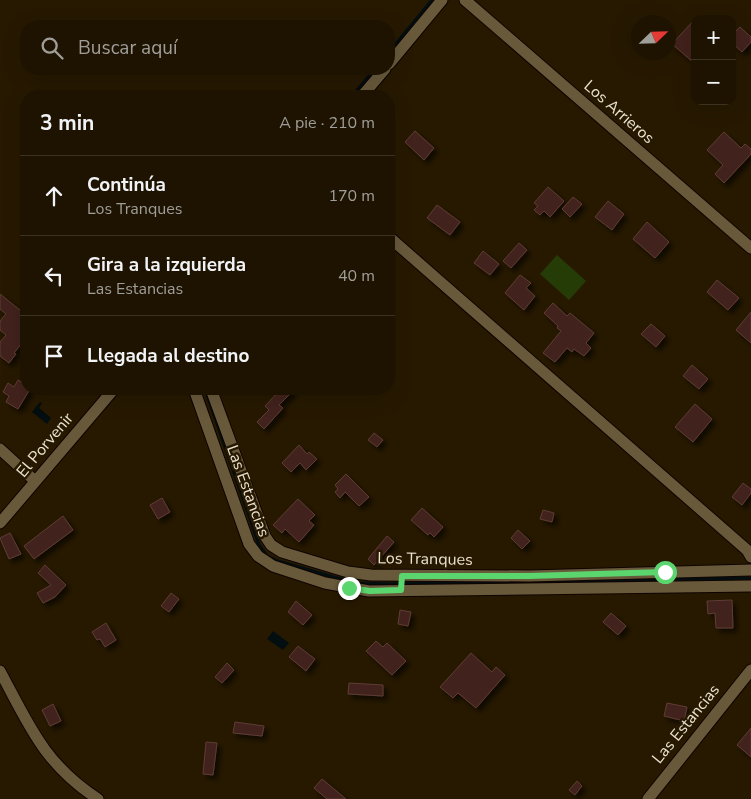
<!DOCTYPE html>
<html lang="es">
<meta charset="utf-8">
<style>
body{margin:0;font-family:"Nunito Sans",sans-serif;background:#251c0a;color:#f1f3f6}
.controls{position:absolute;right:15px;top:15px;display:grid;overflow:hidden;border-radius:10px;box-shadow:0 5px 20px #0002}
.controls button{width:45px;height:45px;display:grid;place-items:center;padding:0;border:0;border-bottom:1px solid #3b3222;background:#1d1300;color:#f1f3f6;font:25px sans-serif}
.compass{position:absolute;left:631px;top:15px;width:45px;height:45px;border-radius:50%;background:#1d1300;box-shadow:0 5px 20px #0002;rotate:67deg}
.stop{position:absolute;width:15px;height:15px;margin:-11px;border:4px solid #5bd56e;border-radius:50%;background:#fff}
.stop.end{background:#5bd56e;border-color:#fff;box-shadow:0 1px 5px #0008}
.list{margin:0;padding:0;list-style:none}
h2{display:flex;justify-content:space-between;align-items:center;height:65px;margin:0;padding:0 20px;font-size:21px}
h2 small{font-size:16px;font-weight:400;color:#a09e99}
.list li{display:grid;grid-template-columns:32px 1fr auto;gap:15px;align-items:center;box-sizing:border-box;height:80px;padding:0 20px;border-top:1px solid #3b3222}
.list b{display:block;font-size:19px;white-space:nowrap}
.list p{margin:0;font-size:16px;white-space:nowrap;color:#a09e99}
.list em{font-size:16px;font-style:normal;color:#a09e99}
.icon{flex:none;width:28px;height:28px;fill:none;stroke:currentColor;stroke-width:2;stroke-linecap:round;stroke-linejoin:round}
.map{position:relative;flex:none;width:751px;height:799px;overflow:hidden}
.search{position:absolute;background:#1d1300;box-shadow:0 5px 20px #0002;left:20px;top:20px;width:375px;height:55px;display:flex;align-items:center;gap:12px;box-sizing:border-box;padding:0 18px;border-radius:20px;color:#a09e99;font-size:19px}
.panel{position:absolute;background:#1d1300;box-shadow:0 5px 20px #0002;left:20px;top:90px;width:375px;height:305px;border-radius:20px}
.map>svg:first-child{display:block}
</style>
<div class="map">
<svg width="751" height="799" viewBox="0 0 751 799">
<defs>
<filter id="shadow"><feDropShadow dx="4" dy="4" stdDeviation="2.5" flood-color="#0009"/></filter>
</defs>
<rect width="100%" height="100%" fill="#271900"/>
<path fill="#253c06" d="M557,255L586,281L569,300L540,274Z"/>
<path fill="#030e11" d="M40,402L42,403L39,408L51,418L47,424L32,412Z
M273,631L289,643L283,650L267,639Z"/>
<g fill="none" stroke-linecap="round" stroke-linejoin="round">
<path stroke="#030e11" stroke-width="3" d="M389,52L432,0
M352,96L375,69
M205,389L259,545L267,556L278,561L354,583L391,584L751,578"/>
</g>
<path fill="#42231d" stroke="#5e3c35" filter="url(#shadow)" d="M695,19V64L672,44Z
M740,27L751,37V42L742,52L732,43V35Z
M415,131L434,148L424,160L405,142Z
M724,132L741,148L745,144L751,149V154L724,183L715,174L723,165L707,150Z
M548,187L564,201L550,217L544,211L540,215L534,210L538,206L534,203Z
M573,197L582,204L570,217L562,209Z
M608,201L624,214L612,230L595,217Z
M437,205L460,222L450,235L427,218Z
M647,222L669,242L655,258L633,239Z
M519,243L527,250L511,268L503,261Z
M483,251L499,264L490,275L474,263Z
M520,275L531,283L526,288L535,296L524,310L505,293Z
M717,280L739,298L728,310L707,292Z
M0,294L26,315V338L14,353L16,354L9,363L0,356V342L6,335L0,330V321L6,314L0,309Z
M553,303L567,316L570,313L594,333L586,343L591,348L584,356L574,349L572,352L567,348L555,362L543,353L561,331L557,328L558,326L544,313Z
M751,312V343L736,330Z
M651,324L665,336L656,347L641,334Z
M692,365L708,379L699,389L683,376Z
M18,380L26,385V389H30L18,409L6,402L9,396L3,392L8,383L14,387Z
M281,389H295L279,405L283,408L264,429L257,422L269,410L265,406Z
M695,404L712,419L693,442L675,427Z
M374,433L383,440L377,447L368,440Z
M299,445L307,454L309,452L317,459L306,470L300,463L291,472L282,463Z
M346,474L369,497L359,506L345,492L340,498L335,492L338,489L335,485Z
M743,483L751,489V493L742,505L732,497Z
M162,498L170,512L158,519L150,505Z
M298,499L315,515L309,521L314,525L299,542L285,529L282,533L273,525Z
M422,508L443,527L434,537L430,533L428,535L411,520Z
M543,510L554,513L552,522L540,519Z
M63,516L73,530L34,559L24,546Z
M518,530L530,541L522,549L511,538Z
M10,533L21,554L9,559L0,538Z
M387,536L394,542L374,565L368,559Z
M45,565L66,585L55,597L43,603L37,593L51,585L38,573Z
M171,593L179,599L169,612L161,606Z
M732,600L733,628H716L715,613L708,614L707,601Z
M296,601L312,615L303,625L288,612Z
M400,610L411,612L408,626L398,624Z
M611,613L626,626L618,635L603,622Z
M106,623L116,640L105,647L100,639L97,640L92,632Z
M376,641L383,647L387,643L406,661L392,675L366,651Z
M298,646L315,659L306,671L289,657Z
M471,653L492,672L496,667L505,675L476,708L458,693L453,698L440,687Z
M227,663L234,670L222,683L215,677Z
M349,683L383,685V696L348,694Z
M667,703L687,707L684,721L664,716Z
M53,704L61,721L50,726L42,710Z
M235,722L264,726L262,736L233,733Z
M751,728V757L737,745Z
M206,742L217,743L213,775L203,774Z
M322,779L346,799H327L314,788Z
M577,781L582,786L575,795L569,790Z"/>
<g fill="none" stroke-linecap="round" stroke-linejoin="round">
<defs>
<path id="minor" d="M465,0L751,248
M389,64L442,0
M362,96L385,69
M389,237L747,550L751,557
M194,389L249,544L258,556L273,566L325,583L369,591L751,586
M211,389L265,536L271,545L282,552L348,572L371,575L529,576L751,570
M0,449L35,481
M0,523L114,389
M0,671C29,725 44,764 98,799
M648,799L751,670"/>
</defs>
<use href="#minor" stroke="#0f0400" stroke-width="13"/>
<use href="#minor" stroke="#68593b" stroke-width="11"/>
</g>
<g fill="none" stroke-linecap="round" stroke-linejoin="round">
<path stroke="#5bd56e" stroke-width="6" d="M349,588L370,591L401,590L402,576H529L665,572"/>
</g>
<g text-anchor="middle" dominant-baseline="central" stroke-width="5" stroke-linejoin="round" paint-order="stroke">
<g font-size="16" fill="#ebe2d1" stroke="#271900">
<text transform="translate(619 112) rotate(41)">Los Arrieros</text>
<text transform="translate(45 445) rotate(-50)">El Porvenir</text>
<text transform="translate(248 491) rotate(70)">Las Estancias</text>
<text transform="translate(425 559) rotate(1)">Los Tranques</text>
<text transform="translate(686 724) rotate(-51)">Las Estancias</text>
</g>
</g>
</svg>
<div class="controls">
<button>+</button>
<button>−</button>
</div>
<svg class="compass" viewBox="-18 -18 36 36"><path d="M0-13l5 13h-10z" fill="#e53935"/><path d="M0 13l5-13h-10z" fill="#a09e99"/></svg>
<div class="stop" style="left:665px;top:572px"></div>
<div class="stop end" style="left:349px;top:588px"></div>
<div class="search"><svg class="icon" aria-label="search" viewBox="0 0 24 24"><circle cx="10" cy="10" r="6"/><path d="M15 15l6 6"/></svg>Buscar aquí</div>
<section class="panel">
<h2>3 min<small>A pie · 210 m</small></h2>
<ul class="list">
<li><svg class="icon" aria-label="ahead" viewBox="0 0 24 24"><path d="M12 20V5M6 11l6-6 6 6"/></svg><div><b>Continúa</b><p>Los Tranques</p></div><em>170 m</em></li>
<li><svg class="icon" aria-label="left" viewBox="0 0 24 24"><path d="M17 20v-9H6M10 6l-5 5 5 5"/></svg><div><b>Gira a la izquierda</b><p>Las Estancias</p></div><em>40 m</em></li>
<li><svg class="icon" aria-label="arrive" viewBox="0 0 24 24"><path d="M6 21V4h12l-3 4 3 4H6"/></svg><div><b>Llegada al destino</b></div></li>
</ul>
</section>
</div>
